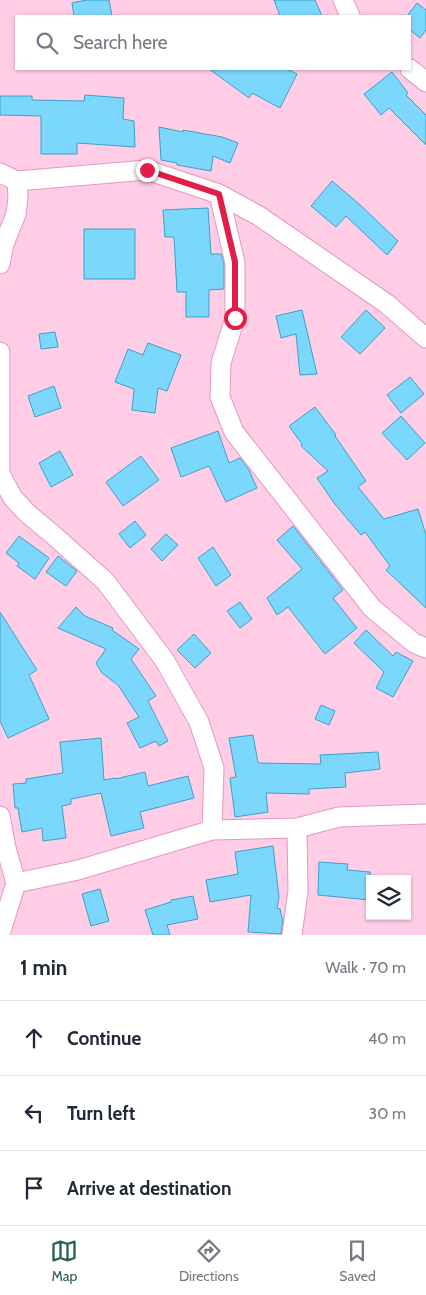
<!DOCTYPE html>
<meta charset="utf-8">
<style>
body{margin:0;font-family:Cabin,sans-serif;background:#f2f2f3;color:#1f2937}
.controls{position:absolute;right:15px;bottom:15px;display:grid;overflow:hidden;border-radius:0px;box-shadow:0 1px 4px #0004}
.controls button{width:45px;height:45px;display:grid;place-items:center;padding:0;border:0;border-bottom:1px solid #e0e1e3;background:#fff;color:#1f2937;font:25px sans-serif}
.stop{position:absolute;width:15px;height:15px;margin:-11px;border:4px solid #e11d48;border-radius:50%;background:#fff}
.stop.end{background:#e11d48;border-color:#fff;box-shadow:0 1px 5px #0008}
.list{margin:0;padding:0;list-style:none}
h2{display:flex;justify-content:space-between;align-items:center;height:65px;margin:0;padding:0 20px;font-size:21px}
h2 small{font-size:16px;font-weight:400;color:#747a83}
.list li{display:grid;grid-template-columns:32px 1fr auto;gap:15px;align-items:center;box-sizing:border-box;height:75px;padding:0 20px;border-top:1px solid #e0e1e3}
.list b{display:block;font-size:19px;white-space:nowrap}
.list em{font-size:16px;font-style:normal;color:#747a83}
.icon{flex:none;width:28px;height:28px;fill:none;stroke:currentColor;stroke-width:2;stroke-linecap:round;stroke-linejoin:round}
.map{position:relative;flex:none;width:426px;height:935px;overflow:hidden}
.search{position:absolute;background:#fff;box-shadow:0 1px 4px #0004;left:15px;right:15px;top:15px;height:55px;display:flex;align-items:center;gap:12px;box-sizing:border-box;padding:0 18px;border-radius:0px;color:#747a83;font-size:19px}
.sheet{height:290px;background:#fff}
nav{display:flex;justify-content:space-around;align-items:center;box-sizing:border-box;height:70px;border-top:1px solid #e0e1e3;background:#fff;font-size:14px;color:#747a83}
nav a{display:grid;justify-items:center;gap:2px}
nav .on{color:#26634e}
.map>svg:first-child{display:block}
</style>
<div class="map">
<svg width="426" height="935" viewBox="0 0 426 935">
<rect width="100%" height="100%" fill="#ffcde5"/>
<path fill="#7cd7fd" stroke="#3ba1c8" d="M86,0H109L112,16H74L72,3Z
M274,0H315L322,16H280Z
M417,3L426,10V30L420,38L410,30V16H407Z
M209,69H287L297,74L280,108L252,93L249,98Z
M392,72L408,93L406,95L426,115V145L389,108L381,115L364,94Z
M85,95L124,98L123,119L134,121L135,147L77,143V154H41V116L0,115V96H32V100L84,101Z
M159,127L183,132V130L222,137L238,143L230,163L213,156L211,171L177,165V163L161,160Z
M332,181L357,202L398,241L387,255L346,216L336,227L311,206Z
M208,208L211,254H221L224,264V289L209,290V317H186V292H177L174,237H165L163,210Z
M84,229H135V279H84Z
M302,310L317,374L300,375L296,334L281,338L276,316Z
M366,310L385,328L360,354L341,337Z
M55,332L58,347L41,349L39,334Z
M148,343L181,355L167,391L158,388L155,413L132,410L134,389L115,382L128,349L143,355Z
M410,377L424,394L401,413L387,395Z
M54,386L61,408L35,417L28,396Z
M315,407L336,435L335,436L366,481L358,487L384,519L418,509L426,535V608L386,570L390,566L365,532L361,535L334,503L317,478L328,471L301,446L302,444L289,426Z
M401,416L425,443L407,460L382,433Z
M218,431L229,463L240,458L249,470L257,488L226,502L209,466L181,477L171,448Z
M60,451L73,475L51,487L39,463Z
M141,456L159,480L123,506L106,482Z
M135,521L146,535L130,548L119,534Z
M293,526L343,590L333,598L357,628L325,654L288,607L277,615L267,598L302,569L277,540Z
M166,534L178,545L162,561L151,549Z
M19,536L49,558L35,579L17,566L19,563L6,553Z
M213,547L231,575L216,586L198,558Z
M58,556L77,571L66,586L46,572Z
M240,602L252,619L240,628L227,611Z
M76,607L85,616L113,628L112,630L139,649L131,659L156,696L148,701L168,741L159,746L156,741L140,748L127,723L139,717L118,685L102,673L96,663L106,649L58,628Z
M0,612L37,670L29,675L49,719L8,738L0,721Z
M366,630L393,656L396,652L413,661L393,697L376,688L384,672L354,643Z
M194,634L211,653L195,668L177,650Z
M321,705L335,711L329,725L315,719Z
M253,735L258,763L321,764L320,755L378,752L380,769L345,773L346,787L309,789V794L266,793L268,812L235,817L230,778L236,777L229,738Z
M101,738L104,780L115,778V779L145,772L148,786L188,776L194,798L140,812L144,828L111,836L101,793L71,799V804L62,806L66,838L43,841L42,828L22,832L18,808H15L13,784L26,783V779L63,773L60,742Z
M273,846L279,897L277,908L280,909L282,918H283L281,934L248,932L251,895L210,902L206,880L238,874L235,852Z
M319,862L348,864L347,870L370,872V900L318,895Z
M100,889L109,921L91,926L82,894Z
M193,896L198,919L167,925L170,935H153L145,910L171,902V900Z"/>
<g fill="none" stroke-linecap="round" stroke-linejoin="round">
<defs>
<path id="minor" d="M343,0L350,16
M410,69L426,82
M0,173L17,181L147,170L219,194L259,216L387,304L426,338
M219,194L235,263V318L221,363L220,397L234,432L372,608L414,643L426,648
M0,264L4,244L16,214L18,198L17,181
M0,352V474L13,498L28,514L51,533L105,581L165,661L199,722L214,768L212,830
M0,816L6,848L16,883L0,934
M16,883L78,870L212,830L297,828L339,817L426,814
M292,935L298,891L297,828"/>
</defs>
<use href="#minor" stroke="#e697c0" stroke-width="21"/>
<use href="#minor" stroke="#fff" stroke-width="19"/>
</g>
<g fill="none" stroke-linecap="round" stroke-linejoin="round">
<path stroke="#e11d48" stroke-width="6" d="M147,170L219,194L235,262V318"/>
</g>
</svg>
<div class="controls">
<button><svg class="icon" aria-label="layers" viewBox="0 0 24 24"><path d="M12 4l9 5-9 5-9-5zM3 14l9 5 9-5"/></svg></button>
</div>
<div class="stop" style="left:235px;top:318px"></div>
<div class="stop end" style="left:147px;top:170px"></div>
<div class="search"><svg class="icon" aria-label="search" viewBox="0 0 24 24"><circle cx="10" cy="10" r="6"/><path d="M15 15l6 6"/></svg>Search here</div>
</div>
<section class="sheet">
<h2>1 min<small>Walk · 70 m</small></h2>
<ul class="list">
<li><svg class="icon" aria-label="ahead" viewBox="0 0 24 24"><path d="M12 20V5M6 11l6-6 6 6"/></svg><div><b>Continue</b></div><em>40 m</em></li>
<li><svg class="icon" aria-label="left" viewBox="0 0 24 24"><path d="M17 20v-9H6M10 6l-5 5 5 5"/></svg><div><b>Turn left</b></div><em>30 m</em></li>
<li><svg class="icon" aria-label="arrive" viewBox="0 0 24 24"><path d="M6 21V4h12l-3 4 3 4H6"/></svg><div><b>Arrive at destination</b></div></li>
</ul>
</section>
<nav>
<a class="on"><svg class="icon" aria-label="map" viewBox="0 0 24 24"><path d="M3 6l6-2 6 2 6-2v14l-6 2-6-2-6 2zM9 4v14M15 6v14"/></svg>Map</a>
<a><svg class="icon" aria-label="directions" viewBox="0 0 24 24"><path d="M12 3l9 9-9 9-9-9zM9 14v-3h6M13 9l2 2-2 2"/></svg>Directions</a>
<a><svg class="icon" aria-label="saved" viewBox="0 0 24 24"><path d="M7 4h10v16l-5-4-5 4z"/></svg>Saved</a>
</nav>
